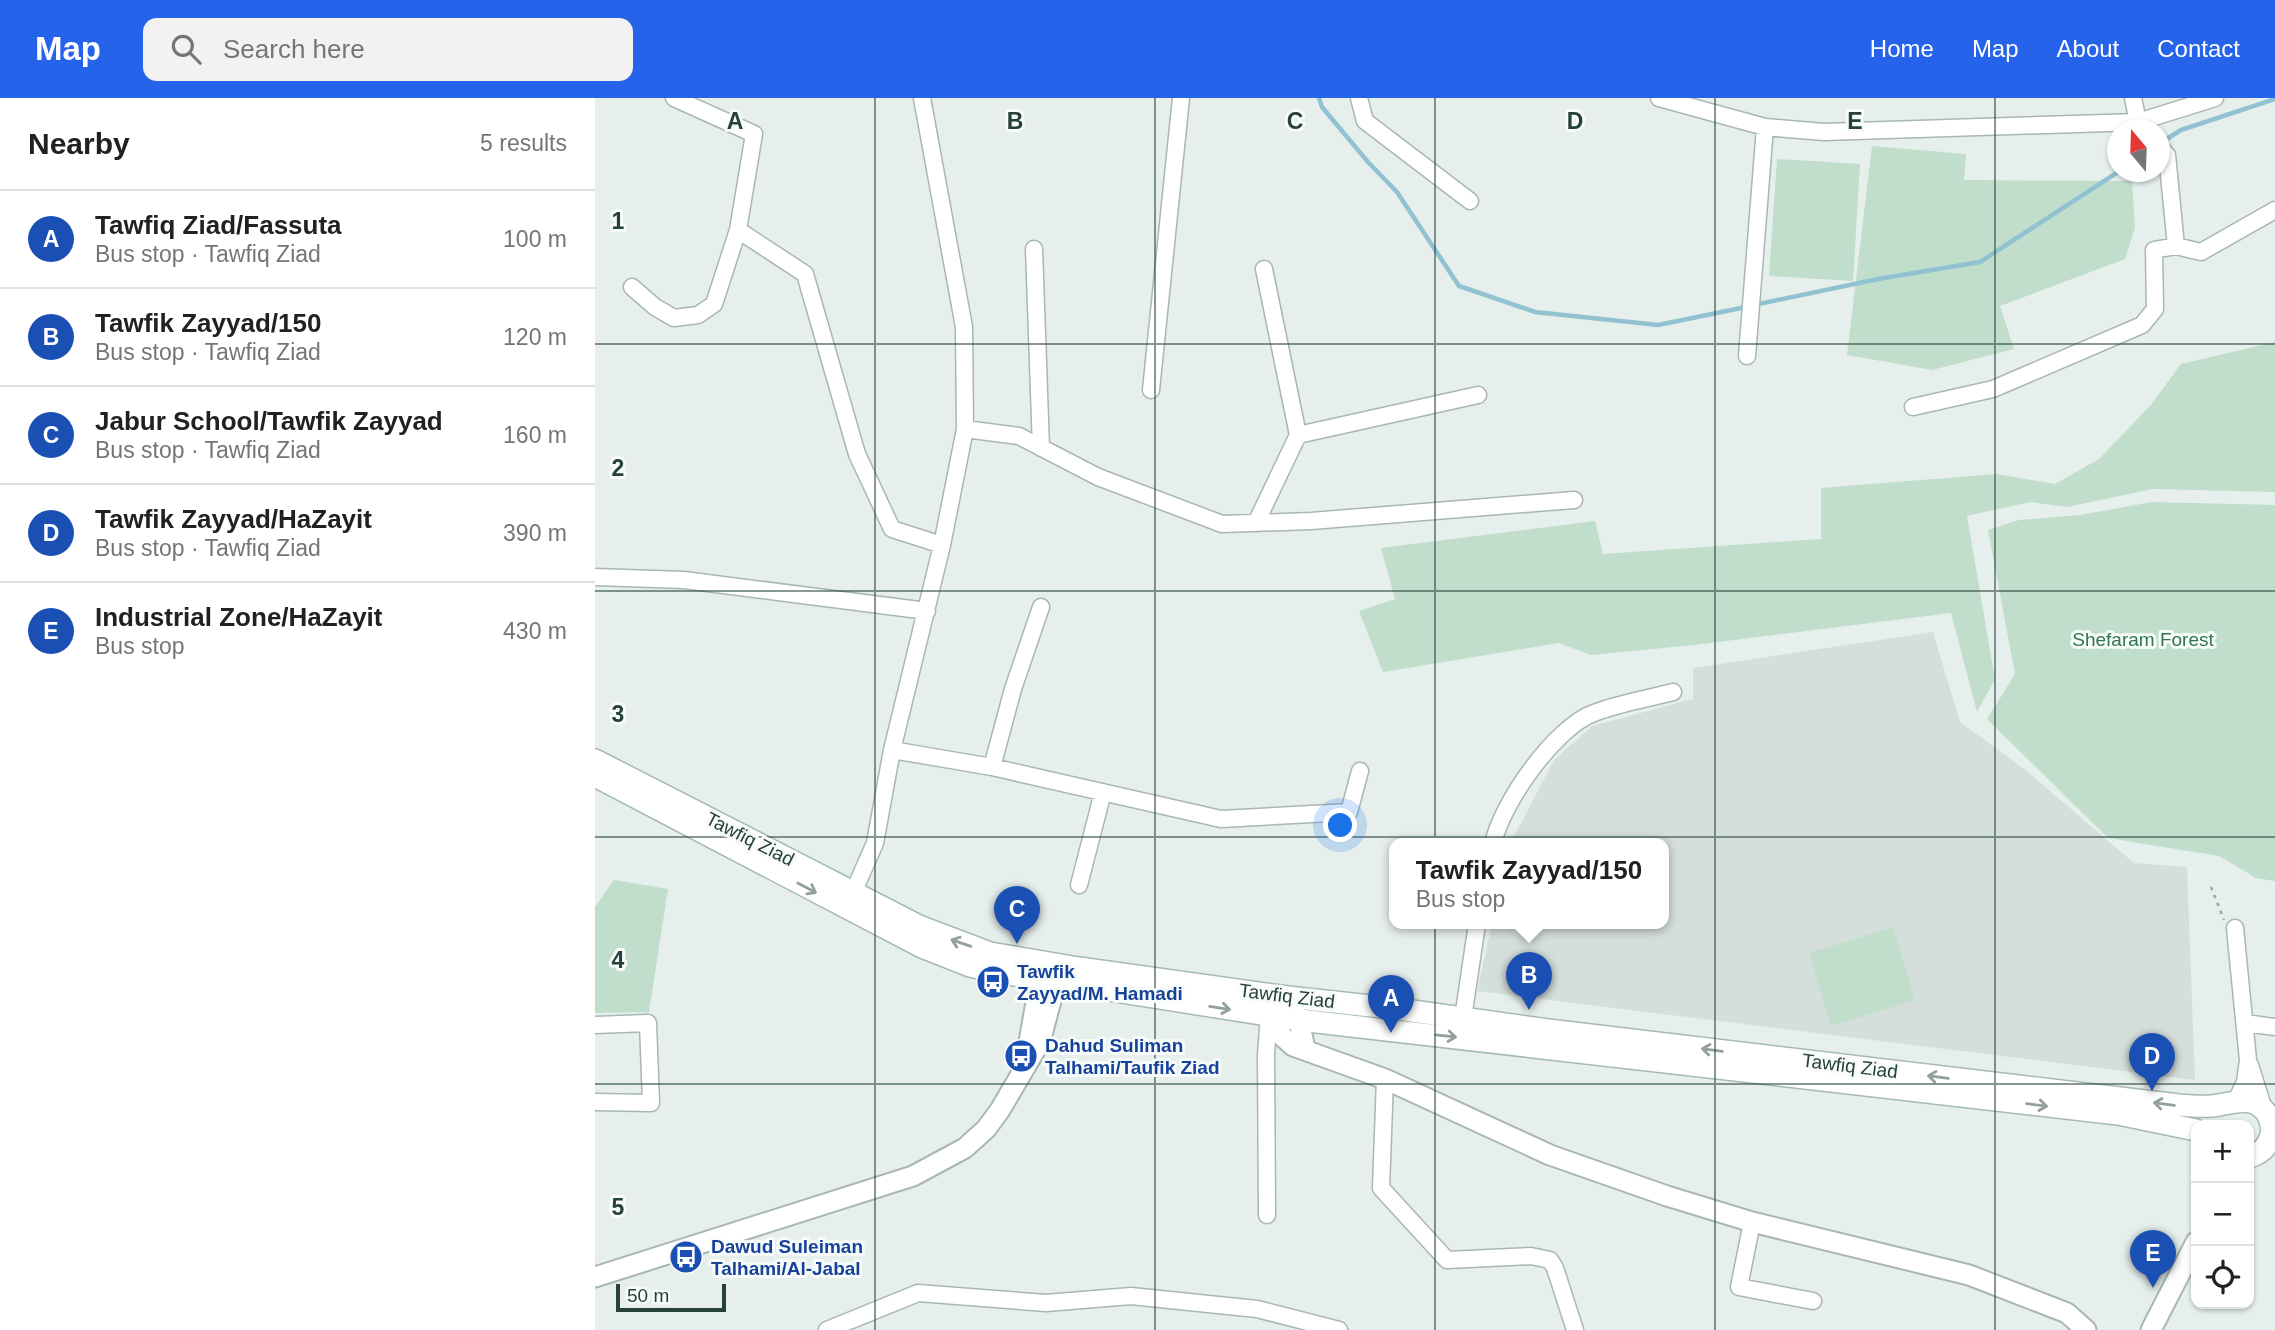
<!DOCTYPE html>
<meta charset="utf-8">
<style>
body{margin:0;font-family:Helvetica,sans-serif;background:#f2f2f2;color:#202124}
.controls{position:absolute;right:21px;bottom:21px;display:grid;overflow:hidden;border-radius:14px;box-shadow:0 2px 5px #0004}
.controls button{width:63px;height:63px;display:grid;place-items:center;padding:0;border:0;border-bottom:2px solid #e0e0e0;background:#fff;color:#202124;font:35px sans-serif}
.compass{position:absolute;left:1512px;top:21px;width:63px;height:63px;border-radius:50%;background:#fff;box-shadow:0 2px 5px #0004;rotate:341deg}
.scale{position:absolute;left:21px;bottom:18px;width:110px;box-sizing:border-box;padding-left:7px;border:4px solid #25413c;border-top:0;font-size:19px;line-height:24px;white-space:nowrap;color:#25413c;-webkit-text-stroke:5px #f7fbf9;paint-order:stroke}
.you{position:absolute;left:746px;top:728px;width:24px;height:24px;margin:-18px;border:5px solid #fff;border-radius:50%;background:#1a73e8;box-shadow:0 0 0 10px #1a73e833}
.badge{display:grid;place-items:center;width:46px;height:46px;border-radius:50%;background:#2563eb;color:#fff;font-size:23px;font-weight:700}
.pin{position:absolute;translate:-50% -58px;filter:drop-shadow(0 2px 4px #0008)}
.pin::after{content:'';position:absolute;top:37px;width:24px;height:21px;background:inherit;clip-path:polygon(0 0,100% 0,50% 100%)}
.popup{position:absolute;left:794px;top:740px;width:280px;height:91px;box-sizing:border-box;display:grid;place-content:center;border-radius:14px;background:#fff;filter:drop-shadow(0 2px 5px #0005);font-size:23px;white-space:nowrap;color:#757577}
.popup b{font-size:26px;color:#202124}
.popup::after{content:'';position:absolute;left:50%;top:100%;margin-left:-14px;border:14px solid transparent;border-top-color:#fff}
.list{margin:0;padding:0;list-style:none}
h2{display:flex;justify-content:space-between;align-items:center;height:91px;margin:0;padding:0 28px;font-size:30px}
h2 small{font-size:23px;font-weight:400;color:#757577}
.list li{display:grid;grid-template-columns:46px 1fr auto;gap:21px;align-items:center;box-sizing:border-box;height:98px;padding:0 28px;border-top:2px solid #e0e0e0}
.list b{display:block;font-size:26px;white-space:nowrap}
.list p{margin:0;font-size:23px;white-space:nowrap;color:#757577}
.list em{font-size:23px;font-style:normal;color:#757577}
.icon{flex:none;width:38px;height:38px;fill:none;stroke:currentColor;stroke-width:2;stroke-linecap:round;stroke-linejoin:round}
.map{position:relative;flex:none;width:1680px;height:1232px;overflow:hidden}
header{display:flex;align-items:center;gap:42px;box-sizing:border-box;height:98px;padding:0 35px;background:#2563eb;color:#fff}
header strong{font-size:33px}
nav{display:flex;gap:38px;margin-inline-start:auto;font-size:24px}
.search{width:490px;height:63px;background:#f2f2f2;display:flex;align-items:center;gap:18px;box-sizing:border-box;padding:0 24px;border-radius:14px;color:#757577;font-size:26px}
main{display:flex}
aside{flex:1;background:#fff}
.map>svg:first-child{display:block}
</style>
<header>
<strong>Map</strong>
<div class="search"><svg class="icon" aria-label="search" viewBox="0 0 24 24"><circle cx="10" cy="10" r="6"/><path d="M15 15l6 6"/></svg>Search here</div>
<nav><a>Home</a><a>Map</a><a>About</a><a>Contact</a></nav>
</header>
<main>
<aside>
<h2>Nearby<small>5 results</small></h2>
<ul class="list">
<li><span class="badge" style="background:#1a4fb4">A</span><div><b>Tawfiq Ziad/Fassuta</b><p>Bus stop · Tawfiq Ziad</p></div><em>100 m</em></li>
<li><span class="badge" style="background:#1a4fb4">B</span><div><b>Tawfik Zayyad/150</b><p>Bus stop · Tawfiq Ziad</p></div><em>120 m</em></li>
<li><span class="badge" style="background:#1a4fb4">C</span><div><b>Jabur School/Tawfik Zayyad</b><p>Bus stop · Tawfiq Ziad</p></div><em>160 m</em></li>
<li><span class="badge" style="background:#1a4fb4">D</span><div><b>Tawfik Zayyad/HaZayit</b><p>Bus stop · Tawfiq Ziad</p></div><em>390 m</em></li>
<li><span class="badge" style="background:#1a4fb4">E</span><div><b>Industrial Zone/HaZayit</b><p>Bus stop</p></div><em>430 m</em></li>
</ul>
</aside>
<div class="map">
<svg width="1680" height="1232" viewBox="0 0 1680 1232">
<rect width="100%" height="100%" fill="#e6efec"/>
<path fill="#d4dedb" d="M1338,534L1365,624L1429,671L1539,765L1592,769L1600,982L882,893L897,826H1069V746H915L959,662L997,628L1098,601V570Z"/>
<path fill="#c0decb" d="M1277,48L1371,56L1369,82L1537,83L1540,130L1530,161L1405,208L1419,251L1337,272L1252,257Z
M1182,61L1265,66L1258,183L1174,178Z
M1680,244V394L1558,391L1472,409L1435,404L1372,418L1400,581L1382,614L1356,515L1099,547L996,557L964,545L788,574L764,513L800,501L786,450L1000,423L1008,456L1226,441V390L1401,376L1460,386L1504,361L1556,307L1586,266Z
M1557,404L1680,407V783L1661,780L1624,758L1513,740L1392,621L1420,576L1393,432L1424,422L1485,417Z
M19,782L73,791L54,914L0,915V809Z
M1298,829L1320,902L1236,928L1214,855Z"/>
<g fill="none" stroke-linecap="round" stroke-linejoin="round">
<path stroke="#91c2d1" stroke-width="4.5" d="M724,0L727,9L773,64L802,94L864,188L940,214L1063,227L1151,209
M1564,46L1586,32L1680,1
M1159,207L1283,181L1385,164L1523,74"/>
<defs>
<path id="minor" d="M79,0L159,36L143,132L210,176L262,356L297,431L347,447
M764,0L770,23L875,103
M1064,0L1170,29L1229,34L1543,24L1620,0
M1538,0L1543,24L1548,30
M1581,148L1606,154L1680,112
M439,151L446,350
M37,189L60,209L79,220L103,217L119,206L143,132
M1152,258L1170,29
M556,292L586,0
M1318,309L1398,291L1547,227L1560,211L1559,152L1581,148L1572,57L1564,49
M370,331L424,338L503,379L627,426L716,423L979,402
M703,337L883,297
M661,425L703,337L669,171
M0,479L89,482L332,513
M297,652L397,669L626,721L754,714L765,673
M397,669L418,591L446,509
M898,746C906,706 960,629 999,615C1024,605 1052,601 1078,594
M484,787L508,694
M254,804L280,745L297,652L347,447L370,331L369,229L327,0
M1640,830L1653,962L1650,984L1641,1003
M868,920L882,826
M1650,925L1680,929
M0,927L53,925L56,1005L0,1004
M1655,967L1669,1012
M790,981L786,1090L852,1162L936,1158L955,1162L960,1170L980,1232
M672,1117L671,956L674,917
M1157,1124L1144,1189L1218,1203
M232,1232L323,1195L451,1205L536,1198L662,1211L744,1232"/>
<path id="tertiary" d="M433,949L445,882L454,868
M710,951L704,922L693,899L674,917L687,938L698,948L790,981L955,1057L1072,1098L1157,1124L1374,1177L1472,1215L1491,1232
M0,1179L318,1078L370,1050L391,1031L405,1012L445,944L461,884L457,869
M1556,1232L1601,1144"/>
<path id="secondary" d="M0,662L324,828L395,855L484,870L693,899L803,911L953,932L1584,1007C1595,1008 1606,1009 1617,1008C1636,1006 1659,995 1672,1016C1676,1022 1677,1030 1676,1037C1673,1049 1665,1056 1654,1059
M0,678L327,849L375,868L406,875L704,922L1523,1016L1601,1032"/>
</defs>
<use href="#minor" stroke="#a8b7b4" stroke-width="19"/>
<use href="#tertiary" stroke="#a8b7b4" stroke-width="23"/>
<use href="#secondary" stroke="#a5bab4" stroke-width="24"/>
<path stroke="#88b1a7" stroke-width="2.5" stroke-dasharray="3.5 5" stroke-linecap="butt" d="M1616,789L1629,822"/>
<use href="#minor" stroke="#fff" stroke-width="16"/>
<use href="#tertiary" stroke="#fff" stroke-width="19"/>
<use href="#secondary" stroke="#fff" stroke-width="21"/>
</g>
<defs><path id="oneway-shaft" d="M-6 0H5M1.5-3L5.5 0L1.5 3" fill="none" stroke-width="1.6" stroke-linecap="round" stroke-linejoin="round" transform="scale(1.75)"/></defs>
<g stroke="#92a09e">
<use href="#oneway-shaft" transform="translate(212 790) rotate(28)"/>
<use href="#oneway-shaft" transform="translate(366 845) rotate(-161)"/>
<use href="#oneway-shaft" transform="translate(625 910) rotate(9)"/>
<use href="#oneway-shaft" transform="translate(851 938) rotate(6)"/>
<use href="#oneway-shaft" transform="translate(1117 952) rotate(-173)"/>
<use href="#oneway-shaft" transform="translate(1343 979) rotate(-173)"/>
<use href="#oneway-shaft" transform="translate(1569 1006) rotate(-173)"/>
<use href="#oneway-shaft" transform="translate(1442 1007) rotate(7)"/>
</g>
<path fill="none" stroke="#25413c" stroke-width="2" stroke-opacity="0.55" d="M280,0V1232M560,0V1232M840,0V1232M1120,0V1232M1400,0V1232M0,246H1680M0,493H1680M0,739H1680M0,986H1680"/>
<defs>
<symbol id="bus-disc" viewBox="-11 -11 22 22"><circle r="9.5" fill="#1a4fb4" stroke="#f7fbf9"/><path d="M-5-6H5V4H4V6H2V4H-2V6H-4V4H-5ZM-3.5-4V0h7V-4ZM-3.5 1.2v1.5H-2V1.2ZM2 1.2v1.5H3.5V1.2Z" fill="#fff"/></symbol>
</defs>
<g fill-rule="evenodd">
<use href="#bus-disc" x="379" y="865" width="38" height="38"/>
<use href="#bus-disc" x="407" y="939" width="38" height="38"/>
<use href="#bus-disc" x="72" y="1140" width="38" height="38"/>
</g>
<g text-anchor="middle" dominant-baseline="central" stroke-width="6" stroke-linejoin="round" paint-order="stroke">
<g font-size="19" fill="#317651" stroke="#f7fbf9">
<text x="1548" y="541">Shefaram Forest</text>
</g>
<g font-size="19" fill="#25413c" stroke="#f7fbf9">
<text transform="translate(155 741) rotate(27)">Tawfiq Ziad</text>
<text transform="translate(692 898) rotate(7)">Tawfiq Ziad</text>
<text transform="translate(1255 968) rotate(7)">Tawfiq Ziad</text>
</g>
<g font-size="19" font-weight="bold" fill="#164399" stroke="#f7fbf9" text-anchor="start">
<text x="422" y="873">Tawfik<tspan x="422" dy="22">Zayyad/M. Hamadi</tspan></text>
<text x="450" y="947">Dahud Suliman<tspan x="450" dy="22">Talhami/Taufik Ziad</tspan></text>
<text x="116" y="1148">Dawud Suleiman<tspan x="116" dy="22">Talhami/Al-Jabal</tspan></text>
</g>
</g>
<g font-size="23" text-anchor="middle" font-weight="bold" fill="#25413c" stroke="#f7fbf9" stroke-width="6" stroke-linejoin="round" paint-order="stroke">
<text x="140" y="31">A</text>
<text x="420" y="31">B</text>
<text x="700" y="31">C</text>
<text x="980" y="31">D</text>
<text x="1260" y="31">E</text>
<text x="23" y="131">1</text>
<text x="23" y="378">2</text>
<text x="23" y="624">3</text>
<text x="23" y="870">4</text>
<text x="23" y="1117">5</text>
</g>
</svg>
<div class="controls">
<button>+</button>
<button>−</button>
<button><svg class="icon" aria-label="locate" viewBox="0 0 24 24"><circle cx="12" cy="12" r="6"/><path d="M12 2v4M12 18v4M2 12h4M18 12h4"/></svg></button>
</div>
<svg class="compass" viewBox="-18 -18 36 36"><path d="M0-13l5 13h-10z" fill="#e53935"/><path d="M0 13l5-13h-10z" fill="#757577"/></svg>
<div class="scale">50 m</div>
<div class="you"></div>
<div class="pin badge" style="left:796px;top:935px;background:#1a4fb4">A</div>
<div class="pin badge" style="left:934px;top:912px;background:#1a4fb4">B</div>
<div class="popup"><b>Tawfik Zayyad/150</b>Bus stop</div>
<div class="pin badge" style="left:422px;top:846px;background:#1a4fb4">C</div>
<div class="pin badge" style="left:1557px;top:993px;background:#1a4fb4">D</div>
<div class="pin badge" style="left:1558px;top:1190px;background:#1a4fb4">E</div>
</div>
</main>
